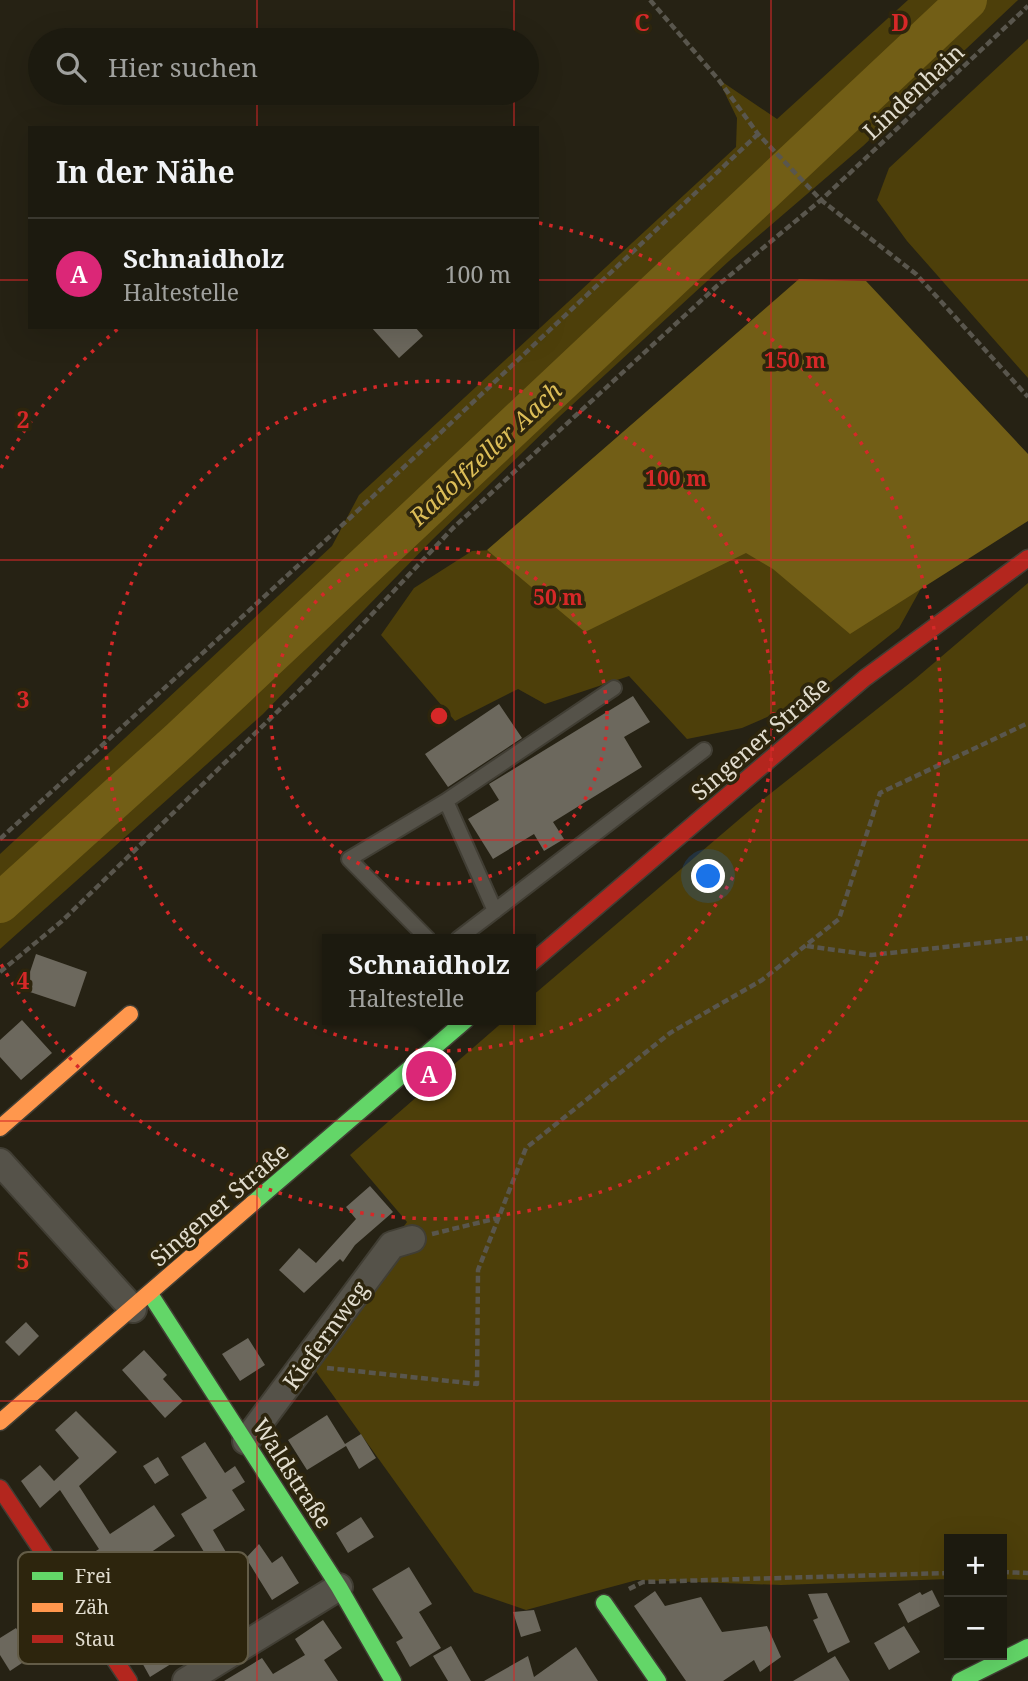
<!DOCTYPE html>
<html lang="de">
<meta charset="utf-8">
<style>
body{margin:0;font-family:"Noto Serif",serif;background:#252318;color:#f1f3f6}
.controls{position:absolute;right:21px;bottom:21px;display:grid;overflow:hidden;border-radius:0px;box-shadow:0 7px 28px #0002}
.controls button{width:63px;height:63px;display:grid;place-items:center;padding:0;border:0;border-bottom:2px solid #3a382f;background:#1c1a0f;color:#f1f3f6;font:35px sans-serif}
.you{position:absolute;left:709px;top:877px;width:24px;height:24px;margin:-18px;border:5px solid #fff;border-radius:50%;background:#1a73e8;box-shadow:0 0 0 10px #1a73e833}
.badge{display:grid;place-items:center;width:46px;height:46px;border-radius:50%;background:#db2777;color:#fff;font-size:23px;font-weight:700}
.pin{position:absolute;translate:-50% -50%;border:4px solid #fff;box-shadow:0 2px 7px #0006}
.popup{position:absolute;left:322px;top:934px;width:214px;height:91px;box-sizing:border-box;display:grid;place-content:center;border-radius:0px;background:#1c1a0f;filter:drop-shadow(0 2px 5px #0005);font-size:23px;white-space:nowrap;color:#a0a19e}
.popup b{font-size:26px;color:#f1f3f6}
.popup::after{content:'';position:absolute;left:50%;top:100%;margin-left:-14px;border:14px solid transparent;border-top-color:#1c1a0f}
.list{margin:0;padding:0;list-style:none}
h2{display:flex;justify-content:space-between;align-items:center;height:91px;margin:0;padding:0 28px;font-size:30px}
h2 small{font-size:23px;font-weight:400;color:#a0a19e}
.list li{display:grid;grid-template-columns:46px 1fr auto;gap:21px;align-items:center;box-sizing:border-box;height:112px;padding:0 28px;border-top:2px solid #3a382f}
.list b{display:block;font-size:26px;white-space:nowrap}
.list p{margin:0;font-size:23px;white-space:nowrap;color:#a0a19e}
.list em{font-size:23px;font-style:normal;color:#a0a19e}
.icon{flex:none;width:38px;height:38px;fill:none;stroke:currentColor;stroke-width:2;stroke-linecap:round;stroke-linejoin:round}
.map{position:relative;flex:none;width:1028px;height:1681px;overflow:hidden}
.search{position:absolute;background:#1c1a0f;box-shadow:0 7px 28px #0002;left:28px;top:28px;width:511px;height:77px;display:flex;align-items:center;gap:18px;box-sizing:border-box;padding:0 24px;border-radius:38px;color:#a0a19e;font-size:26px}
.panel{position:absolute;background:#1c1a0f;box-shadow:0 7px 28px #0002;left:28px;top:126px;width:511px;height:203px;border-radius:0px}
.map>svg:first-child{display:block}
</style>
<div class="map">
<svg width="1028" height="1681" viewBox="0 0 1028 1681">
<rect width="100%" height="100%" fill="#262214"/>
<path fill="#4d3f0a" d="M908,0H1018L863,146L729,261L559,417L432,540L263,714L0,949V854L332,546L359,495L736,147L737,118L718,79L777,119Z
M1028,39V378L907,241L877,200L889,168Z
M752,539L925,581L899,628L811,698L742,728L687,739L629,676L545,704L518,689L455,721L381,635L414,588L472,551Z
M1028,583V1580L1002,1579V1539H949V1579L781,1585L637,1580L526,1610L474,1592L307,1359L407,1222L350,1155L505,1020H530L531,997L756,805L915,679Z"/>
<path fill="#725e16" d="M799,279L866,281L1028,454V521L850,634L773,569L746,553L585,632L487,550Z"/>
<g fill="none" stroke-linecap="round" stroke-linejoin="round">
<path stroke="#725e16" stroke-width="40" d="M0,903L180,740L967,0"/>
</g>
<path fill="#6c685d" d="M371,327H415L423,336L399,358Z
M633,696L650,722L624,737L642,767L553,822L564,839L544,851L534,834L493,859L468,819L499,800L489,784Z
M499,704L522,738L448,787L425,754Z
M36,954L87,972L75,1007L24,990Z
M22,1020L52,1053L21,1080L0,1057V1040Z
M370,1186L393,1212L355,1245L343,1262L340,1259L304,1293L279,1270L299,1248L316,1263L356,1219L346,1207Z
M26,1322L39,1336L19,1356L5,1342Z
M248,1338L265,1365L240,1381L222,1354Z
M144,1350L167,1375L163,1379L183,1401L165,1418L122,1370Z
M76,1411L117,1452L79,1486L110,1534L154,1505L175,1536L141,1559L153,1577L144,1583L147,1588L110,1612L77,1563L99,1549L60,1490L40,1508L21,1481L40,1465L54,1481L79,1458L55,1430Z
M327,1415L345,1444L361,1434L376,1458L359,1469L346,1446L307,1470L288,1440Z
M205,1442L225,1473L235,1466L245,1482L232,1490L245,1510L213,1530L240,1576L207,1592L208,1601L227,1629L150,1677L135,1650L185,1619L179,1609L205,1593L192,1573L210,1562L181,1514L207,1498L181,1457Z
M158,1457L169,1475L155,1484L143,1466Z
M361,1517L374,1537L348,1553L336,1533Z
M259,1544L272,1563L282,1556L299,1583L272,1600L246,1558Z
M409,1567L432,1604L419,1612L441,1648L410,1667L396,1642L403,1638L372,1589Z
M932,1590L940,1606L908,1623L898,1604L920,1592L922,1595Z
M655,1591L665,1606L701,1597L722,1632L767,1626L781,1657L760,1672L754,1660L723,1681H686L634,1606Z
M827,1593L850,1642L828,1653L813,1620L818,1618L808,1594Z
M534,1610L541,1631L521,1637L513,1612Z
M323,1620L342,1648L324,1660L338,1681H224L262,1658L273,1674L305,1655L295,1639Z
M904,1626L920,1652L889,1670L874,1643Z
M16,1628L34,1655L10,1671L0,1655V1638Z
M451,1646L471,1681H448L433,1656Z
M576,1647L598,1681H484L528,1656L534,1677Z
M835,1656L850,1681H793Z"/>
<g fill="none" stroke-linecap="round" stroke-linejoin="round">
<defs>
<path id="lane" d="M446,801L495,911
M428,939L349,859L446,801L614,688
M458,939L704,750
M216,1596L248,1643"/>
<path id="street" d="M0,1162L133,1309
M246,1441L392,1245L412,1239
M186,1681L339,1587"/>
<path id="fast" d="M253,1203L466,1020
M150,1294L339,1587L393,1681
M604,1603L658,1681
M960,1681L1028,1647"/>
<path id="slow" d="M0,1128L130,1014
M0,1422L253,1203"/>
<path id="jam" d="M530,964L865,678L1028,558
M0,1488L129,1681"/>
</defs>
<use href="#lane" stroke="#413e34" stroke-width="18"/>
<use href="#street" stroke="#413e34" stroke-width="30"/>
<use href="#fast" stroke="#413e34" stroke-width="19"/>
<use href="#slow" stroke="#413e34" stroke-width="19"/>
<use href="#jam" stroke="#413e34" stroke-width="19"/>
<path stroke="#59564d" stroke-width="4.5" stroke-dasharray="7 3.5" stroke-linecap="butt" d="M650,0L718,79L758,134L821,200L916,274L1028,397
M0,839L351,517L758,134
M807,946L871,955L1028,938
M0,972L62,921L311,679L453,528L717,286L821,200L1028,6
M432,1234L498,1218
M327,1368L477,1384L478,1270L526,1148L670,1033L762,980L839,919L880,793L1028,723
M1002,1572L1028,1573
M629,1589L643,1582L949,1573"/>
<use href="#lane" stroke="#555249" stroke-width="14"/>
<use href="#street" stroke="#555249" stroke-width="26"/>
<use href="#fast" stroke="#63d668" stroke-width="16"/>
<use href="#slow" stroke="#ff974d" stroke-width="16"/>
<use href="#jam" stroke="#b3261e" stroke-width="16"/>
</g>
<path fill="none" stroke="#d62828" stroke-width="2" stroke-opacity="0.55" d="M257,0V40M514,0V40M771,0V1681M257,93V128M514,93V128M0,280H30M537,280H1028M257,327V1681M514,327V1681M0,560H1028M0,840H1028M0,1121H1028M0,1401H1028"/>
<g fill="none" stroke="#d62828" stroke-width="3.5" stroke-dasharray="3.5 7">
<circle cx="439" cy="716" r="168"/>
<circle cx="439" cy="716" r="335"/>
<path d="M1 468A503 503 0 0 1 119 328M539 223A503 503 0 1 1 1 964"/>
</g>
<g text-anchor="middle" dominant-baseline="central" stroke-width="7" stroke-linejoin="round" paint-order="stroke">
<g font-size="23" fill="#e2ddcf" stroke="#2d250d">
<text transform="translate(913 91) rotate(-43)">Lindenhain</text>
<text transform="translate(760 738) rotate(-41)">Singener Straße</text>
<text transform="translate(219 1204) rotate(-41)">Singener Straße</text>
<text transform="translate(325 1335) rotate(-54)">Kiefernweg</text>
<text transform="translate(293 1473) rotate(57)">Waldstraße</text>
</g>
<g font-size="24" font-style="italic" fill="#dcbd57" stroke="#2d250d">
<text transform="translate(485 453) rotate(-43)">Radolfzeller Aach</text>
</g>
</g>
<rect x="18" y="1552" width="230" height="112" rx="10" fill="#2d250d" stroke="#635c47" stroke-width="2"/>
<rect x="32" y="1572" width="31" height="8" fill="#63d668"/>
<rect x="32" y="1603" width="31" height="9" fill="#ff974d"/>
<rect x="32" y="1635" width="31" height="8" fill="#b3261e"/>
<g font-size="19" fill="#e2ddcf">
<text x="75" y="1583">Frei</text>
<text x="75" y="1614">Zäh</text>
<text x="75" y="1646">Stau</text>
</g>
<g font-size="23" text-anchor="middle" font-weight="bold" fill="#d62828" stroke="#2d250d" stroke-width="7" stroke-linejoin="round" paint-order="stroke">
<text x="642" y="31">C</text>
<text x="900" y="31">D</text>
<text x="23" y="428">2</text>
<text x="23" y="708">3</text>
<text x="23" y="989">4</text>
<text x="23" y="1269">5</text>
</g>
<circle cx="439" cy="716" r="10" fill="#d62828" stroke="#2d250d" stroke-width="3.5"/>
<g font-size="21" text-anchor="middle" font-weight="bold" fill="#d62828" stroke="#2d250d" stroke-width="7" stroke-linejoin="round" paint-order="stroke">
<text x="795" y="368">150 m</text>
<text x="676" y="486">100 m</text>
<text x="558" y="605">50 m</text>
</g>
</svg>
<div class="controls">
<button>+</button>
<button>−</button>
</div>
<div class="you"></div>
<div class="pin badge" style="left:429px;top:1074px">A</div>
<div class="popup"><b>Schnaidholz</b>Haltestelle</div>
<div class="search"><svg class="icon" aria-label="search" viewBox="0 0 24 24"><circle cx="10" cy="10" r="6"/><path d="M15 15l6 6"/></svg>Hier suchen</div>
<section class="panel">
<h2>In der Nähe<small></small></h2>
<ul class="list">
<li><span class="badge">A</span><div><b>Schnaidholz</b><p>Haltestelle</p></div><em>100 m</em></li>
</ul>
</section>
</div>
